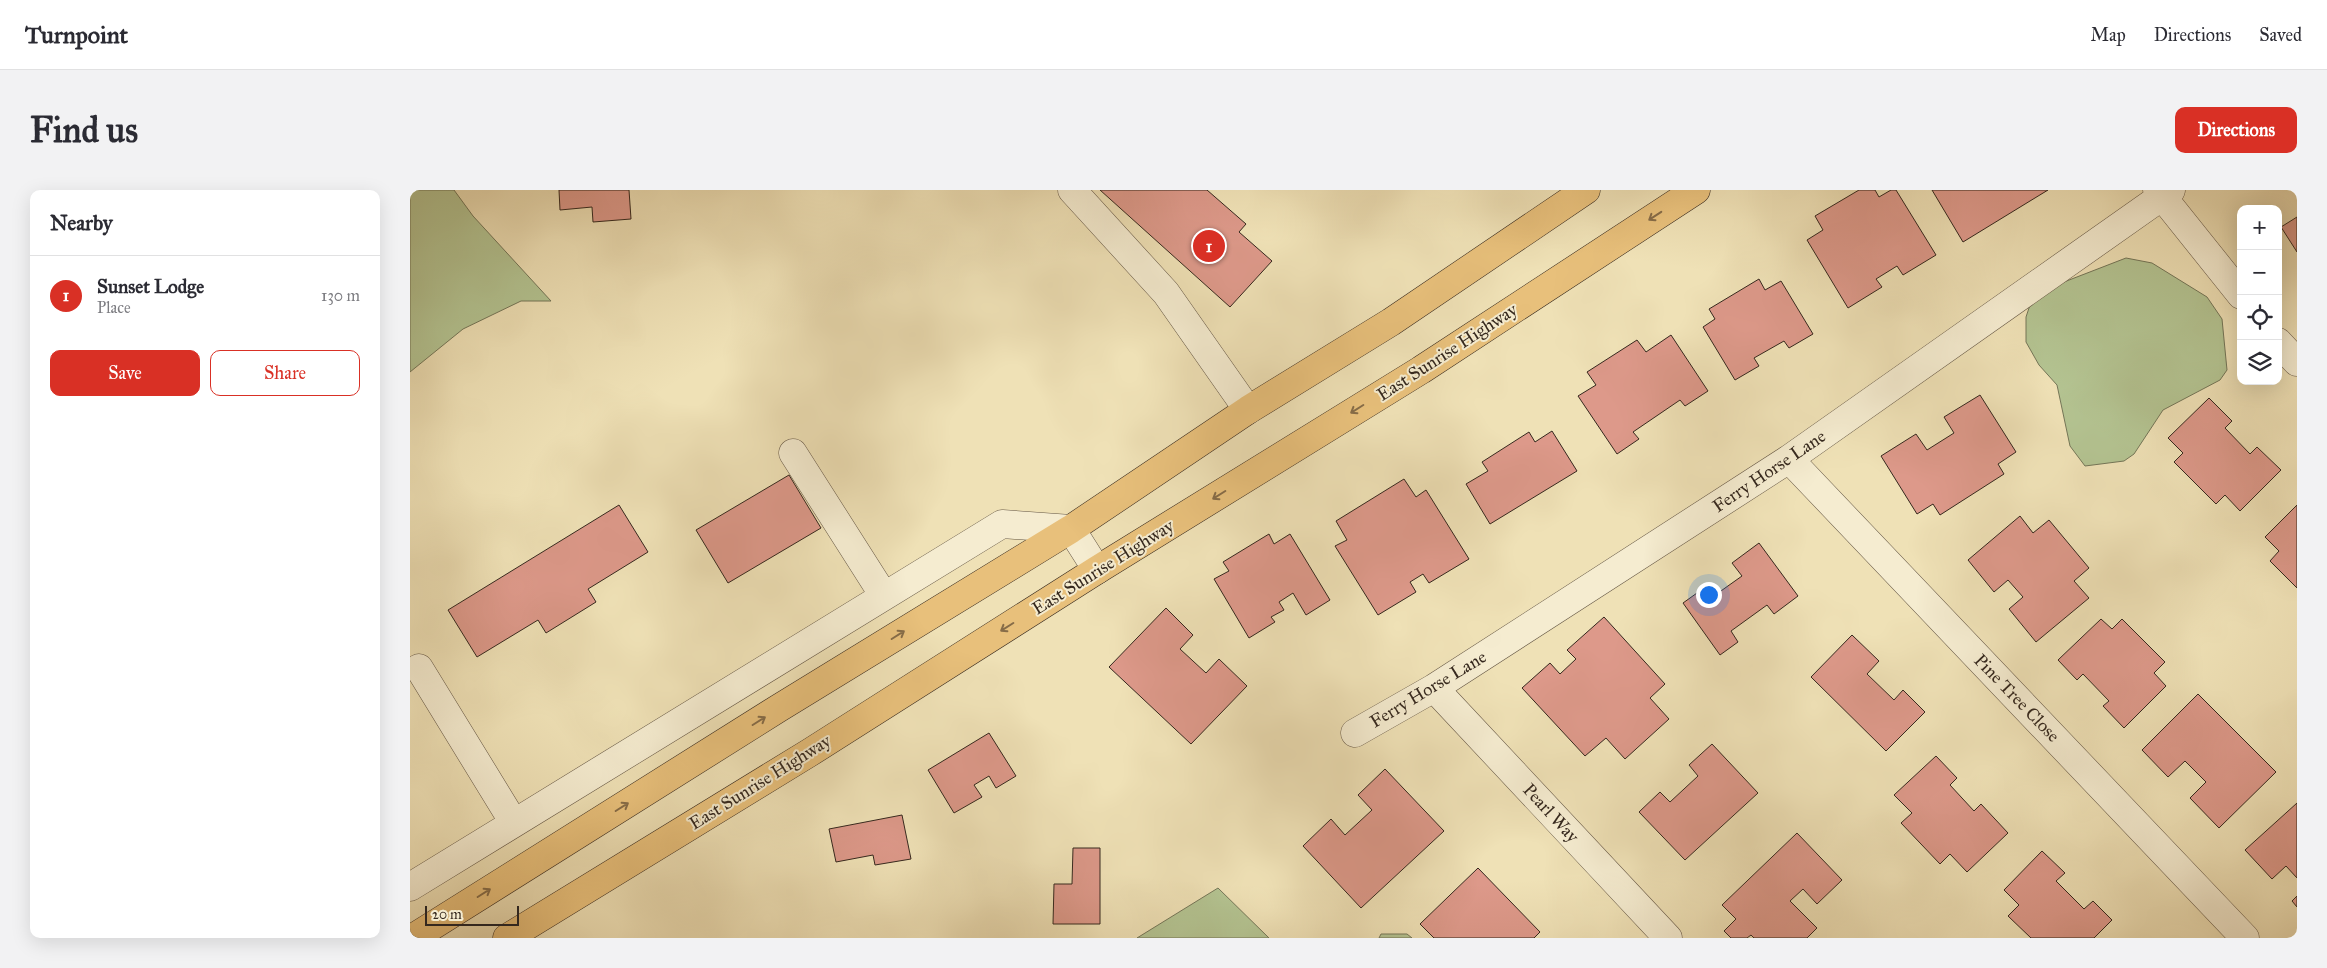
<!DOCTYPE html>
<meta charset="utf-8">
<style>
body{margin:0;font-family:"IM FELL Great Primer",serif;background:#f2f2f3;color:#2b2b33}
.controls{position:absolute;right:15px;top:15px;display:grid;overflow:hidden;border-radius:10px;box-shadow:0 5px 20px #0002}
.controls button{width:45px;height:45px;display:grid;place-items:center;padding:0;border:0;border-bottom:1px solid #e1e1e2;background:#fff;color:#2b2b33;font:25px sans-serif}
.scale{position:absolute;left:15px;bottom:12px;width:94px;box-sizing:border-box;padding-left:5px;border:2px solid #35281e;border-top:0;font-size:14px;line-height:18px;white-space:nowrap;color:#35281e;-webkit-text-stroke:4px #f5ecd0;paint-order:stroke}
.you{position:absolute;left:1298px;top:404px;width:18px;height:18px;margin:-12px;border:4px solid #fff;border-radius:50%;background:#1a73e8;box-shadow:0 0 0 8px #1a73e833}
.badge{display:grid;place-items:center;width:32px;height:32px;border-radius:50%;background:#d93025;color:#fff;font-size:16px;font-weight:700}
.pin{position:absolute;translate:-50% -50%;border:2px solid #fff;box-shadow:0 1px 5px #0006}
.list{margin:0;padding:0;list-style:none}
h2{display:flex;justify-content:space-between;align-items:center;height:65px;margin:0;padding:0 20px;font-size:21px}
h2 small{font-size:16px;font-weight:400;color:#7c7c81}
.list li{display:grid;grid-template-columns:32px 1fr auto;gap:15px;align-items:center;box-sizing:border-box;height:80px;padding:0 20px;border-top:1px solid #e1e1e2}
.list b{display:block;font-size:19px;white-space:nowrap}
.list p{margin:0;font-size:16px;white-space:nowrap;color:#7c7c81}
.list em{font-size:16px;font-style:normal;color:#7c7c81}
.actions{display:flex;gap:10px;padding:15px 20px}
.actions a{flex:1;padding:11px 0;border:1px solid #d93025;border-radius:10px;text-align:center;font-size:18px;color:#d93025}
.actions .main{background:#d93025;color:#fff}
.icon{flex:none;width:28px;height:28px;fill:none;stroke:currentColor;stroke-width:2;stroke-linecap:round;stroke-linejoin:round}
.map{position:relative;flex:none;width:1887px;height:748px;overflow:hidden;border-radius:10px}
header{display:flex;align-items:center;gap:30px;box-sizing:border-box;height:70px;padding:0 25px;background:#fff;border-bottom:1px solid #e1e1e2}
header strong{font-size:24px}
nav{display:flex;gap:28px;margin-inline-start:auto;font-size:18px}
.intro{display:flex;align-items:center;justify-content:space-between;box-sizing:border-box;height:120px;padding:0 30px}
h1{margin:0;font-size:35px}
.button{padding:12px 22px;border-radius:10px;background:#d93025;color:#fff;font-size:18px;font-weight:700}
main{display:flex;gap:30px;padding:0 30px}
aside{flex:1;background:#fff;border-radius:10px;box-shadow:0 5px 20px #0002}
.map>svg:first-child{display:block}
</style>
<header>
<strong>Turnpoint</strong>
<nav><a>Map</a><a>Directions</a><a>Saved</a></nav>
</header>
<div class="intro"><h1>Find us</h1><a class="button">Directions</a></div>
<main>
<aside>
<h2>Nearby<small></small></h2>
<ul class="list">
<li><span class="badge">1</span><div><b>Sunset Lodge</b><p>Place</p></div><em>130 m</em></li>
</ul>
<div class="actions"><a class="main">Save</a><a>Share</a></div>
</aside>
<div class="map">
<svg width="1887" height="748" viewBox="0 0 1887 748">
<rect width="100%" height="100%" fill="#efe1b6"/>
<filter id="stains"><feTurbulence type="fractalNoise" baseFrequency=".004" numOctaves="4"/><feColorMatrix values="0 0 0 0 .2 0 0 0 0 .09 0 0 0 0 .02 0 0 0 .5 -.17"/></filter>
<radialGradient id="worn" r=".72"><stop offset=".6" stop-color="#630" stop-opacity="0"/><stop offset="1" stop-color="#630" stop-opacity=".3"/></radialGradient>
<path fill="#b4c492" stroke="#747658" d="M0,0H44L63,26L141,111H111L53,139L0,182Z
M1716,68L1742,73L1797,107L1812,129L1817,180L1810,190L1753,220L1724,264L1714,271L1675,276L1660,256L1647,195L1629,175L1616,152V127L1620,115L1641,97Z
M808,698L859,748H727Z
M971,744H997L1002,748H969Z"/>
<path fill="#dd998a" stroke="#35281e" d="M149,0H219L221,29L183,32L182,17L150,20Z
M690,0H797L836,34L829,42L862,71L820,117Z
M1449,0H1465L1469,7L1481,0H1486L1526,65L1493,85L1487,76L1466,89L1472,97L1438,118L1397,50L1413,40L1405,26Z
M1522,0H1638L1553,52Z
M1887,27V62L1871,37Z
M1349,89L1355,100L1371,91L1403,144L1379,158L1374,151L1344,168L1349,176L1325,190L1293,137L1305,129L1299,119Z
M1261,145L1298,201L1275,216L1270,210L1223,242L1229,249L1207,264L1168,206L1186,195L1177,182L1227,150L1236,162Z
M1570,205L1606,262L1588,274L1594,284L1530,325L1523,314L1507,324L1471,266L1506,244L1517,260L1544,243L1534,227Z
M1799,208L1822,231L1815,238L1840,264L1847,257L1871,280L1830,321L1815,305L1806,314L1764,272L1773,263L1758,248Z
M1142,241L1167,281L1080,334L1056,294L1078,281L1072,272L1119,242L1125,252Z
M379,285L411,338L318,393L286,340Z
M994,289L1006,307L1016,300L1059,369L1019,393L1013,384L1000,392L1006,402L968,425L925,356L937,350L926,331Z
M209,315L238,362L178,399L186,412L136,443L128,430L67,467L38,420Z
M1887,315V398L1860,371L1869,361L1855,347Z
M1610,326L1623,343L1639,330L1679,378L1664,391L1679,408L1626,452L1599,419L1613,407L1598,390L1584,402L1558,370Z
M859,344L864,354L880,344L920,410L896,425L883,403L869,412L874,420L861,427L865,432L839,448L804,389L819,381L813,372Z
M1349,353L1388,406L1364,424L1357,415L1321,441L1328,452L1310,465L1273,413L1294,398L1301,408L1332,386L1322,373Z
M756,418L783,445L770,459L796,483L809,469L837,496L781,554L699,477Z
M1194,427L1255,494L1240,508L1259,529L1215,569L1196,548L1175,566L1112,498L1140,473L1150,484L1166,469L1157,460Z
M1691,429L1702,439L1712,429L1755,472L1744,483L1756,496L1714,538L1693,516L1699,511L1673,484L1667,490L1648,470Z
M1442,445L1469,471L1457,484L1484,510L1493,500L1515,522L1476,561L1401,487Z
M1788,504L1866,582L1809,638L1780,608L1796,592L1775,571L1758,587L1732,560Z
M579,543L606,586L586,598L579,586L564,595L572,607L544,623L518,580Z
M1302,554L1348,603L1275,670L1229,622L1250,602L1260,612L1288,586L1279,575Z
M1526,566L1547,588L1540,595L1564,621L1571,614L1598,643L1557,682L1540,664L1530,674L1491,633L1502,623L1484,605Z
M975,579L1034,641L951,718L893,656L921,629L935,645L962,620L948,605Z
M1887,613V688L1876,676L1862,689L1835,660Z
M492,625L501,669L465,675L463,665L426,672L419,639Z
M1387,643L1432,690L1407,714L1393,699L1380,711L1407,738L1397,748H1344L1341,745L1337,748H1321L1314,741L1326,729L1312,715Z
M663,658H690V734H643L644,694H662Z
M1632,661L1655,683L1646,691L1674,719L1683,711L1702,730L1684,748H1621L1598,726L1609,715L1594,700Z
M1068,678L1130,742L1124,748H1024L1010,734Z
M1887,706V717L1882,711Z"/>
<g fill="none" stroke-linecap="round" stroke-linejoin="round">
<defs>
<path id="minor" d="M662,0L756,103L838,220
M1747,0L1831,105
M1868,152L1887,172
M383,263L474,406
M1379,269L1835,748
M9,478L104,633
M1024,498L1258,748
M945,543L1024,498L1379,269L1761,0
M0,697L592,334L661,339L687,380"/>
<path id="major" d="M3,748L369,518L661,339L838,220L981,132L1176,0
M97,748L399,563L687,380L1011,180L1286,0"/>
</defs>
<use href="#minor" stroke="#645644" stroke-width="29"/>
<use href="#major" stroke="#35281e" stroke-width="29"/>
<use href="#minor" stroke="#f5ecd0" stroke-width="28"/>
<use href="#major" stroke="#e8c07b" stroke-width="28"/>
</g>
<defs><path id="oneway-shaft" d="M-6 0H5M1.5-3L5.5 0L1.5 3" fill="none" stroke-width="1.6" stroke-linecap="round" stroke-linejoin="round" transform="scale(1.25)"/></defs>
<g stroke="#866c48">
<use href="#oneway-shaft" transform="translate(1245 26) rotate(147)"/>
<use href="#oneway-shaft" transform="translate(947 219) rotate(148)"/>
<use href="#oneway-shaft" transform="translate(809 305) rotate(148)"/>
<use href="#oneway-shaft" transform="translate(597 437) rotate(148)"/>
<use href="#oneway-shaft" transform="translate(488 445) rotate(-32)"/>
<use href="#oneway-shaft" transform="translate(349 531) rotate(-32)"/>
<use href="#oneway-shaft" transform="translate(212 617) rotate(-32)"/>
<use href="#oneway-shaft" transform="translate(74 703) rotate(-32)"/>
</g>
<g text-anchor="middle" dominant-baseline="central" stroke-width="4" stroke-linejoin="round" paint-order="stroke">
<g font-size="18" fill="#35281e" stroke="#f5ecd0">
<text transform="translate(1037 162) rotate(-33)">East Sunrise Highway</text>
<text transform="translate(1359 281) rotate(-34)">Ferry Horse Lane</text>
<text transform="translate(693 377) rotate(-32)">East Sunrise Highway</text>
<text transform="translate(1018 499) rotate(-31)">Ferry Horse Lane</text>
<text transform="translate(1607 508) rotate(46)">Pine Tree Close</text>
<text transform="translate(350 592) rotate(-32)">East Sunrise Highway</text>
<text transform="translate(1141 623) rotate(47)">Pearl Way</text>
</g>
</g>
<rect width="100%" height="100%" filter="url(#stains)"/>
<rect width="100%" height="100%" fill="url(#worn)"/>
</svg>
<div class="controls">
<button>+</button>
<button>−</button>
<button><svg class="icon" aria-label="locate" viewBox="0 0 24 24"><circle cx="12" cy="12" r="6"/><path d="M12 2v4M12 18v4M2 12h4M18 12h4"/></svg></button>
<button><svg class="icon" aria-label="layers" viewBox="0 0 24 24"><path d="M12 4l9 5-9 5-9-5zM3 14l9 5 9-5"/></svg></button>
</div>
<div class="scale">20 m</div>
<div class="you"></div>
<div class="pin badge" style="left:799px;top:56px">1</div>
</div>
</main>
